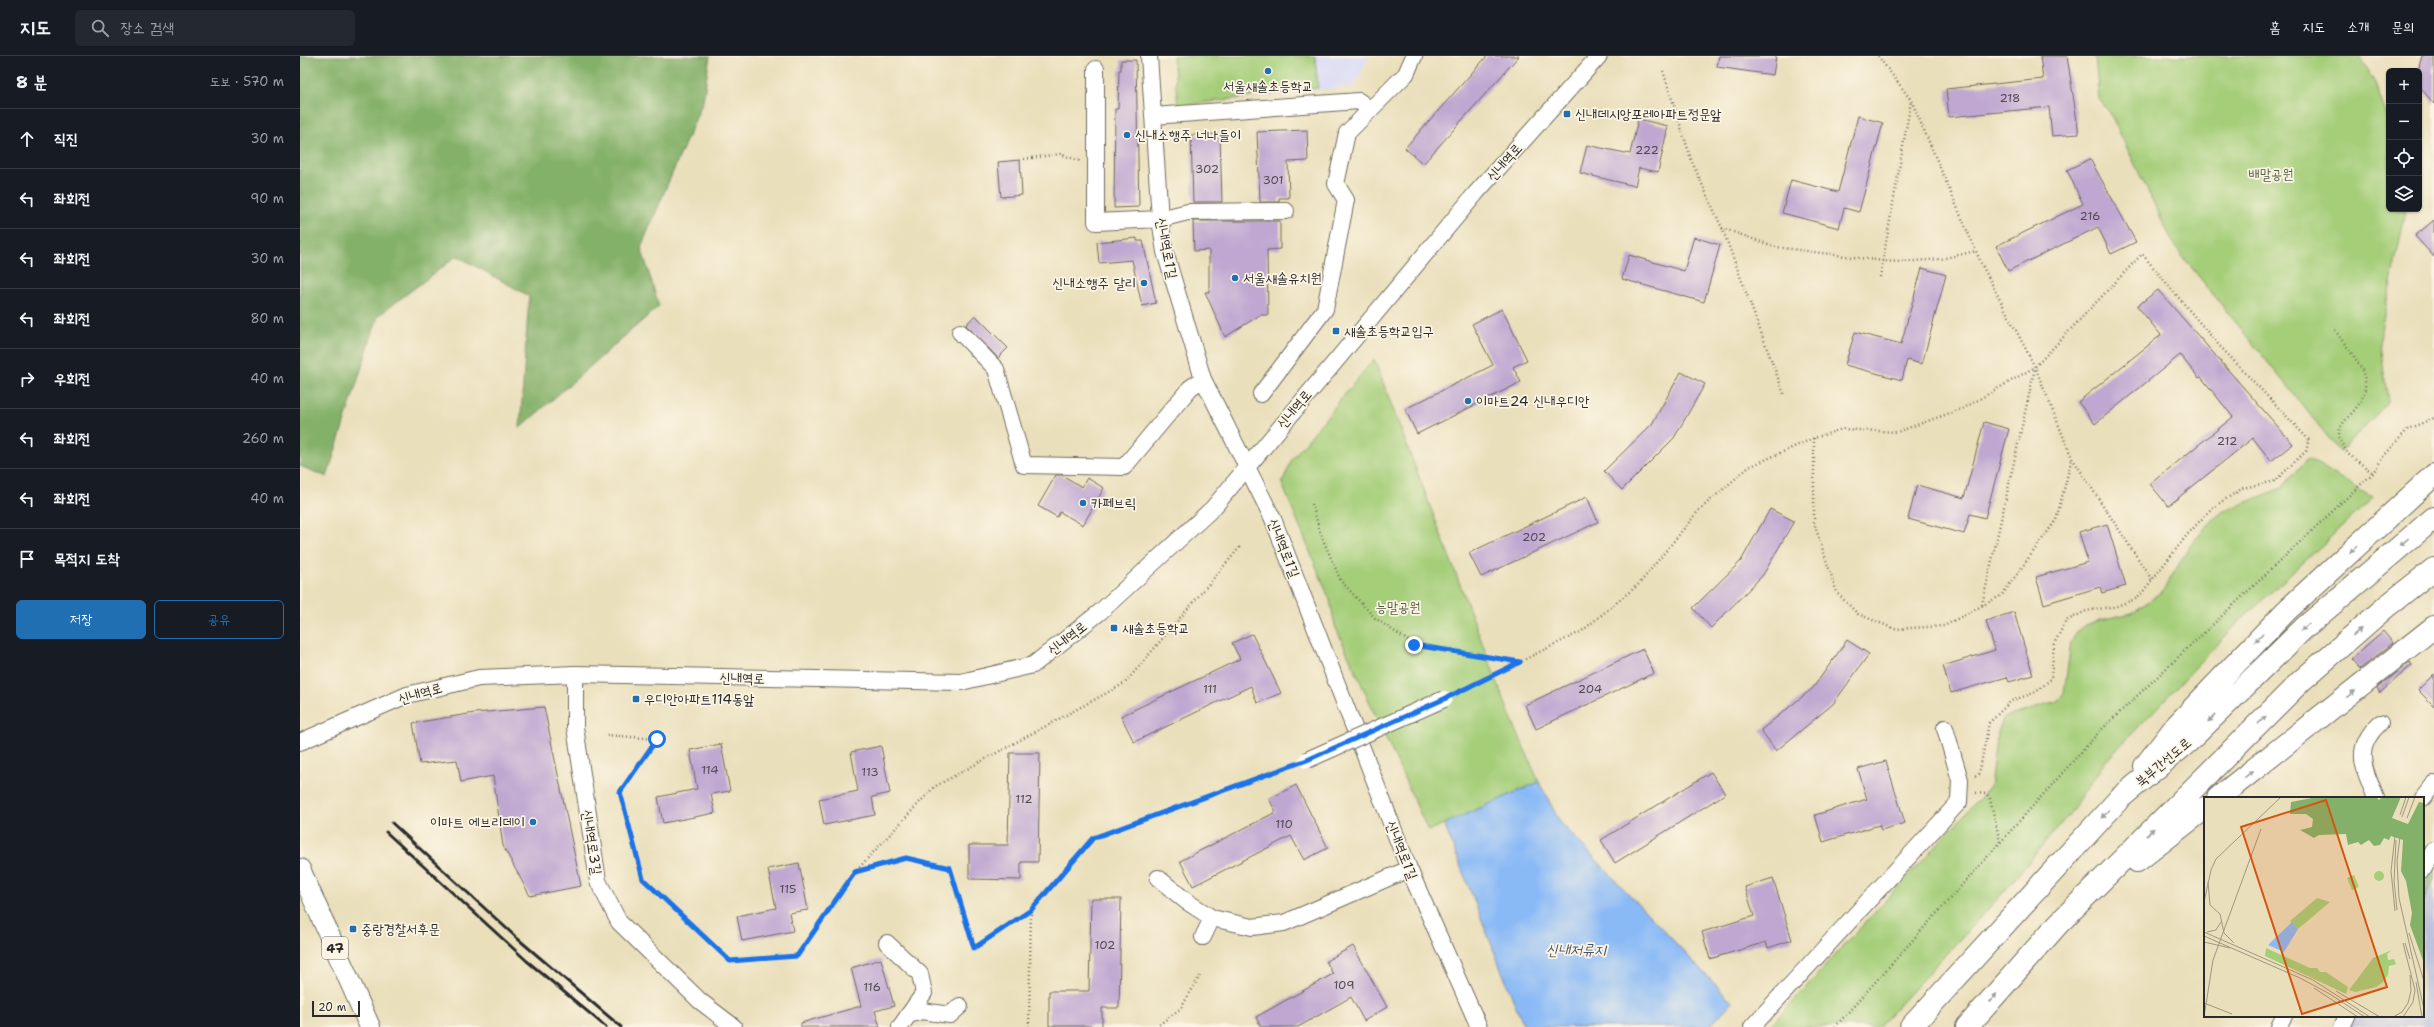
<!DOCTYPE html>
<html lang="ko">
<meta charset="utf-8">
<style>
body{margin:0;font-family:"Shantell Sans","Poor Story",sans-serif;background:#242831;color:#f1f3f6}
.controls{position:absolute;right:12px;top:12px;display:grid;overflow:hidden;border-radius:6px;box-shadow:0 1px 3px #0004}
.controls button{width:36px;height:36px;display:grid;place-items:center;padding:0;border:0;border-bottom:1px solid #363941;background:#171b24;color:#f1f3f6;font:20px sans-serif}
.scale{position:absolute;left:12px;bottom:10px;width:48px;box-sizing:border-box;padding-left:4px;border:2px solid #2b2b2b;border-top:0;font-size:11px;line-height:14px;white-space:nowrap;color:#2b2b2b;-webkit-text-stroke:3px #fcf5e5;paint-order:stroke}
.stop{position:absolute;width:12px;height:12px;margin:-9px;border:3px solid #1a73e8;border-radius:50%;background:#fff}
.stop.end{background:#1a73e8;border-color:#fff;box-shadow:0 1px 4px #0008}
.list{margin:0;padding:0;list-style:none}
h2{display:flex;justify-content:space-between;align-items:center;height:52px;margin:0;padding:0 16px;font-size:17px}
h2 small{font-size:13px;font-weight:400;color:#9ea1a6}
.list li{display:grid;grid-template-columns:26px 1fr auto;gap:12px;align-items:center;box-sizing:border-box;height:60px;padding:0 16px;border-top:1px solid #363941}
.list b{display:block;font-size:15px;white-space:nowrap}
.list em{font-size:13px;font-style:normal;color:#9ea1a6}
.actions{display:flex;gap:8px;padding:12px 16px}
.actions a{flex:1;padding:9px 0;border:1px solid #1f6fb2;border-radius:6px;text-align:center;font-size:14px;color:#1f6fb2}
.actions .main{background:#1f6fb2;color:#fff}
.icon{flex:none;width:22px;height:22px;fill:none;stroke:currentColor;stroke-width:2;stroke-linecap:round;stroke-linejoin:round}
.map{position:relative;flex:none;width:2134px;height:971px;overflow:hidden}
header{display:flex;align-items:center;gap:24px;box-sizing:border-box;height:56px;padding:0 20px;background:#171b24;border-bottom:1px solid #363941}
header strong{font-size:19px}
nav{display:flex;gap:22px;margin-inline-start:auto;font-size:14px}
.search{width:280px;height:36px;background:#242831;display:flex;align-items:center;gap:10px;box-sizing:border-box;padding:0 14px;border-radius:6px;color:#9ea1a6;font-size:15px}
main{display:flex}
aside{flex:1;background:#171b24}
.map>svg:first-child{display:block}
</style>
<header>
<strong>지도</strong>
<div class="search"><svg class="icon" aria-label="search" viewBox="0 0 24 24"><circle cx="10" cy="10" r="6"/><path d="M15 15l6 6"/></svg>장소 검색</div>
<nav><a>홈</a><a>지도</a><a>소개</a><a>문의</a></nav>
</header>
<main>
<aside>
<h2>8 분<small>도보 · 570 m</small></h2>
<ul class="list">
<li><svg class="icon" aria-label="ahead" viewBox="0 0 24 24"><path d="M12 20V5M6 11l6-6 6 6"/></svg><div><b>직진</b></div><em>30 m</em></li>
<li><svg class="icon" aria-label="left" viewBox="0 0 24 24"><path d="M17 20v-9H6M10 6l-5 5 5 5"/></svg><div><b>좌회전</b></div><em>90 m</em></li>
<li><svg class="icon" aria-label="left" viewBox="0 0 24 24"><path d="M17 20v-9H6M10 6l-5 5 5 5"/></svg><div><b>좌회전</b></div><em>30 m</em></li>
<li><svg class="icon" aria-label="left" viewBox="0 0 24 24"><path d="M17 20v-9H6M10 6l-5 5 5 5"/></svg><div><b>좌회전</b></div><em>80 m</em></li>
<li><svg class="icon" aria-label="right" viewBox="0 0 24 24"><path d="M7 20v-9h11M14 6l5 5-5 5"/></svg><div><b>우회전</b></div><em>40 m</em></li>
<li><svg class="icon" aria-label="left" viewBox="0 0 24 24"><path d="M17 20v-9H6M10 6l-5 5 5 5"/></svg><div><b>좌회전</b></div><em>260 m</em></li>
<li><svg class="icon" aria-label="left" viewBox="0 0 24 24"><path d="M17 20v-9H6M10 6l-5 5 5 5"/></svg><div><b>좌회전</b></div><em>40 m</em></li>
<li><svg class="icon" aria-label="arrive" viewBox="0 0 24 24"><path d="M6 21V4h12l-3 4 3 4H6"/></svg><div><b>목적지 도착</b></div></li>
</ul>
<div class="actions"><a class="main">저장</a><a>공유</a></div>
</aside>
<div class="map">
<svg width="2134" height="971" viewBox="0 0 2134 971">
<rect width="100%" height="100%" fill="#fcf5e5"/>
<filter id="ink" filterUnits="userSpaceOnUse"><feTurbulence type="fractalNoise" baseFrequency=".025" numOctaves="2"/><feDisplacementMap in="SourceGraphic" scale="8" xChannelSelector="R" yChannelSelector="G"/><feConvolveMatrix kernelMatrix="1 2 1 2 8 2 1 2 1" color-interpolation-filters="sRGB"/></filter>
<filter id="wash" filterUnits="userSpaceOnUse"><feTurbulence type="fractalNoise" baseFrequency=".012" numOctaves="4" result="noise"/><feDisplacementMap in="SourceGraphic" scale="16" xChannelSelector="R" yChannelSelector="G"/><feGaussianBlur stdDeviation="0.9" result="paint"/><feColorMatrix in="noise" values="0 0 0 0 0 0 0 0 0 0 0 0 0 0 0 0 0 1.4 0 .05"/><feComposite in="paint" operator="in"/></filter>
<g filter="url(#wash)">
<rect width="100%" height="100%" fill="#eadfbb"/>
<path fill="#d6d8f8" d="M873,0H1069L1054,30L878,50Z"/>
<path fill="#bec3dd" d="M2134,790V971H2034L2038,960H2123V809Z"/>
<path fill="#a5ce79" stroke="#687c52" d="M873,0H1015L1018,32L878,50Z
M1795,0H2059L2075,27L2089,66V153L2106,155L2081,274L2080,288L2088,346L2040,396L1875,191L1810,57L1799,43Z
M1074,303L1209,657L1239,726L1128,775L1035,570L1030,544L982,428L992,403Z
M2008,402L2073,442L1938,567L1805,706L1770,757L1702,838L1578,971H1469L1690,731L1696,683L1703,662L1756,646L1764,638L1771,586L1778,575L1786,569L1800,564L1832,557L1862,536L1892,487L1911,466L1922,456L1982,432Z"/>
<path fill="#84b169" stroke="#586e4a" d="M0,0H410L403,45L341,191L359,250L220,372L229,240L157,200L78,260L27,421L0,410Z
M2134,811V825L2123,845V832Z"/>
<path fill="#8abaf6" stroke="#5a7290" d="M1239,726L1260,766L1432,946L1409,971H1224L1144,768Z"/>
<g id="blocks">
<path fill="#bfa7d1" d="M1187,0H1219L1123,108L1105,92Z
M1419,0H1476L1473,19L1417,11Z
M1740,0H1767L1779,78L1752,80L1749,51L1649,61L1646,33L1743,23Z
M2122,0H2134V48L2121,32L2119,11Z
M821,4H836L839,151L814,152L815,53H818L819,14H821Z
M1558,60L1583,67L1559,156L1544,152L1539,172L1482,157L1491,124L1538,136Z
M1338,63L1368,70L1358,116L1339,112L1335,130L1280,117L1287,89L1330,98Z
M1007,74L1008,105L988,106L989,142H979V146H960L957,76Z
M920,78L922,146H893L891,79Z
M1790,103L1836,186L1811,198L1798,171L1708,215L1696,190L1783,148L1767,114Z
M720,104L722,139L701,141L698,106Z
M2134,164V201L2115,180Z
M893,165H980V193L967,194L968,259H960L925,281L905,236H909V194L894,195Z
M1394,181L1420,189L1404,246L1322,223L1329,199L1384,215Z
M837,182V185H843L856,247L842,250L832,204L799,207L797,186Z
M1622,212L1646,219L1622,308L1607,304L1602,324L1545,309L1555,276L1601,288Z
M1858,234L1993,388L1971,405L1953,382L1868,450L1850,428L1933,361L1901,321L1899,322L1880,299L1795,368L1778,346L1861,279L1837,250Z
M1202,253L1227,304L1213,311L1221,326L1117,378L1105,353L1193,309L1172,268Z
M675,259L708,292L698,302L666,269Z
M1381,316L1405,328L1374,382L1322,434L1304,415L1352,368Z
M1684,366L1709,373L1685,462L1670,458L1664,478L1608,463L1617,429L1664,442Z
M756,419H762L782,431L787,422L804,432L783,469L760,456L757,461L738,450Z
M1287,441L1298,466L1181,521L1169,497Z
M1470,453L1494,465L1463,519L1411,572L1393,552L1441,505Z
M1807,468L1826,530L1802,537L1800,531L1744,548L1736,521L1788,506L1779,476Z
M1714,556L1733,619L1709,626L1707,621L1651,637L1643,610L1695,594L1686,565Z
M2083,575L2093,587L2060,613L2051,603Z
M952,578L981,637L957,647L951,630L834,686L821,660L940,603L932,587Z
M1547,584L1569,598L1533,648L1476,695L1461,674L1513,632Z
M1343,593L1354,617L1236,673L1225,649Z
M2110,606L2112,609L2080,637L2077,632Z
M2134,618V650L2118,634Z
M244,651L281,830L230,840L203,790L193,720L161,726L157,704L120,708L113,667L175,657Z
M421,688L430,735L411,738L415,757L363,767L358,741L397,733L390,694Z
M581,690L590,737L572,741L575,759L524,769L519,743L558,735L551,696Z
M710,697H740L738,806H721V824L669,823V789H708Z
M1586,705L1605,767L1581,774L1579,769L1523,786L1515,759L1567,743L1558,713Z
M1411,716L1425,738L1315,807L1301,784Z
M996,729L1028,792L1004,804L991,780L893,830L880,805L976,756L969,743Z
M499,807L508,854L489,857L493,875L442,885L437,860L476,852L468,813Z
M1473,822L1492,884L1468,892L1466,886L1410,903L1402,876L1454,860L1445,831Z
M791,843H821L819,952H802V970H749V935H789Z
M1053,890L1087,951L1064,965L1051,941L998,971H961L956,961L1033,918L1026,905Z
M581,903L594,950L575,955L580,971H501V967L561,950L551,912Z"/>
</g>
</g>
<g filter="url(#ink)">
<use href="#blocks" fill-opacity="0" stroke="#6e6a5d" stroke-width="1"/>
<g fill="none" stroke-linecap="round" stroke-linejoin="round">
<defs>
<path id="minor" d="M849,0L860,163L865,196L903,323L973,463L1109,813L1179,971
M796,13V166L860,163L888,156L986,155
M853,60L1059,45L1070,54
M660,276L696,313L724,409L824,411L890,332L903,323
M961,338L1025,253L1046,144L1036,128L1047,77L1106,18L1114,0
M275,618V671L298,825L319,866L400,945L434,971
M0,686L107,639L179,622L275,618L661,626L733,609L800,556L913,452L1176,137L1299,0
M2076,742C2064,712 2052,693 2080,667
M2123,742L2134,728
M2123,814L2134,794
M858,822L886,845L912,862L952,871L984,867L1109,813
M903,881L912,862
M587,887L620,918L624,937L600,971
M608,959L622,955L650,959L660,950
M1452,971L1659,746L1660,724L1645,672
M1979,971L1984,960
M2042,971L2047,960"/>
<path id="major" d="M0,813L70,971"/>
<path id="highway" d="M1845,710L1876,670L1986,555L2134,419
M1918,742L2134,571
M1837,805L1905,752
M1611,971L1820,742L1889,685L2004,572L2134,462
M1667,971L1758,868L2001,625L2087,550L2134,513"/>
</defs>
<use href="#minor" stroke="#6e6a5d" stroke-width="18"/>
<use href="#major" stroke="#6e6a5d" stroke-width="22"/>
<use href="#highway" stroke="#6e6a5d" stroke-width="24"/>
<path stroke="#6e6a5d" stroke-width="2.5" stroke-dasharray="1 3" stroke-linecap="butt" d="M1578,0L1611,44L1681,207L1735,311L1772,402L1852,524
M1363,15L1392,106L1422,172L1484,338
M724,103L760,98L780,105
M1422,172L1476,191L1583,205L1601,206L1641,203L1676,195
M1580,221L1611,45
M2035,274C2055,305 2083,325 2050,359C2043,367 2038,371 2039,383L2048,398L2073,417
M1514,382V467L1537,537L1558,558L1595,573L1644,570L1702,539L1756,464L1772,402
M1012,448L1021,479L1041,525L1075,562L1114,589L1219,606
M1682,549L1735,312
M1157,637L1282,575L1339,528L1399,454L1449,411L1514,382L1542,373L1597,376L1664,352L1735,311L1842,198L1916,286L2009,384L2006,395L1975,425L1943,432L1912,452L1887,479L1838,542L1817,550L1786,555L1766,565L1754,588L1751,623L1736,636L1711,645L1689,667L1679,718L1674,720
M307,679L357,683L320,736L343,823L430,905L497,900L555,816L634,731L825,627L940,491
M1676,737L1687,738L1690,743L1700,786
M555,816L605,802L650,812L674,892L731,854L793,782L993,709
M729,971L731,855
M856,971L881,952L900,920
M1535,971L1800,675L2073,417L2083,401L2108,373L2134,362"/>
<use href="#minor" stroke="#fff" stroke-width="16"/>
<use href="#major" stroke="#fff" stroke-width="20"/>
<use href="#highway" stroke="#fff" stroke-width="22"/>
<path stroke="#2b2b2b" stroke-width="3" d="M92,767L218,883L321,971
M86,776L227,905L306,971"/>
<defs>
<path id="minor-bridge" d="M1007,704L1144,643"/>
</defs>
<use href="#minor-bridge" stroke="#6e6a5d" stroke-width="18" stroke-linecap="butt"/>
<use href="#minor-bridge" stroke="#fff" stroke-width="16"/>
</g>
<defs><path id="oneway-solid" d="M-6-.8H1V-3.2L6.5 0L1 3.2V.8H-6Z"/></defs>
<g fill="#a0a0a0">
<use href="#oneway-solid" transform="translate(2104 486) rotate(141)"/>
<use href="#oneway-solid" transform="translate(2054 493) rotate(138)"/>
<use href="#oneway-solid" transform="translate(2005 571) rotate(138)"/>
<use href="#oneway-solid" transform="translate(2057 576) rotate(-41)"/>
<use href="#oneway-solid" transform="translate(1959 582) rotate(134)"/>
<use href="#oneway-solid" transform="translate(2051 638) rotate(-38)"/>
<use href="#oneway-solid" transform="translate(1912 662) rotate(136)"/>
<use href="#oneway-solid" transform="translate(1962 664) rotate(-45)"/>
<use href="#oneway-solid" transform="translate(1949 718) rotate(-38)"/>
<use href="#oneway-solid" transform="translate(1805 758) rotate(132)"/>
<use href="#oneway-solid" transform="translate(1850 776) rotate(-45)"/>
<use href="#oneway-solid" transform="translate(1693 942) rotate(-49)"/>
</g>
</g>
<g fill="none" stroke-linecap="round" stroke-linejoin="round" filter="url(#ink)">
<path stroke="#1a73e8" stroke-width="5" d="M357,683L320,736L343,823L430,905L497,900L555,816L606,802L650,812L674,892L731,854L793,782L1007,704L1144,643L1220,606L1114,589"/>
</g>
<g fill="#1f6fb2" stroke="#fcf5e5" stroke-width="1.5">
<circle cx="968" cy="15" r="4"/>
<rect x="1263" y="54" width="8" height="8" rx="2"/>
<circle cx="827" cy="79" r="4"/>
<circle cx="935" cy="222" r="4"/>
<circle cx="844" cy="227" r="4"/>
<rect x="1032" y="271" width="8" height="8" rx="2"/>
<circle cx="1168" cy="345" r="4"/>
<circle cx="783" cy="447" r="4"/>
<rect x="810" y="568" width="8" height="8" rx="2"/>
<rect x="332" y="639" width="8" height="8" rx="2"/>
<circle cx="233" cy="766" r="4"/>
<rect x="49" y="869" width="8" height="8" rx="2"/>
</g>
<g text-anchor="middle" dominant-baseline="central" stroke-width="3.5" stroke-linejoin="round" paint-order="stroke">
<g font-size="12" fill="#504a54">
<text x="1710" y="42">218</text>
<text x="1347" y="94">222</text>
<text x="907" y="113">302</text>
<text x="973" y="124">301</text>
<text x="1790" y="160">216</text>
<text x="1927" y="385">212</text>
<text x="1234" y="481">202</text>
<text x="910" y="633">111</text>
<text x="1290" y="633">204</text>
<text x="410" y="714">114</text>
<text x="570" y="716">113</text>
<text x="724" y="743">112</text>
<text x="984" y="768">110</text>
<text x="488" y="833">115</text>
<text x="805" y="889">102</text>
<text x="1044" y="929">109</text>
<text x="572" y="931">116</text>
</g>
<rect fill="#fcf5e5" stroke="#6a6863" stroke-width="1" x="22" y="881" width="26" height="22" rx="3"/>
<g font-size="13" font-weight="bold" fill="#2b2b2b">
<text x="35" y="892">47</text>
</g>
<g font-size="14" fill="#2b2b2b" stroke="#fcf5e5" text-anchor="start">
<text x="968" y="30" text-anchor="middle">서울새솔초등학교</text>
<text x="1275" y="58">신내데시앙포레아파트정문앞</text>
<text x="835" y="79">신내소행주 너나들이</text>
<text x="943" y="222">서울새솔유치원</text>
<text x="836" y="227" text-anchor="end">신내소행주 달리</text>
<text x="1044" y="275">새솔초등학교입구</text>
<text x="1176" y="345">이마트24 신내우디안</text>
<text x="791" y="447">카페브릭</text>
<text x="822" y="572">새솔초등학교</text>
<text x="344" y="643">우디안아파트114동앞</text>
<text x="225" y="766" text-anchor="end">이마트 에브리데이</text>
<text x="61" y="873">중랑경찰서후문</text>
</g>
<g font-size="14" fill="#2b2b2b" stroke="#fcf5e5">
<text transform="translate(1204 106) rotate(-48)">신내역로</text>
<text transform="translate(867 192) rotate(79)">신내역로1길</text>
<text transform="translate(994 353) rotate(-50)">신내역로</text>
<text transform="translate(984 492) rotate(68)">신내역로1길</text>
<text transform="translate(767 582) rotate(-38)">신내역로</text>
<text transform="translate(442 622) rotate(1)">신내역로</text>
<text transform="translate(120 637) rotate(-16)">신내역로</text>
<text transform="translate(1863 706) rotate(-40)">북부간선도로</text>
<text transform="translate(292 786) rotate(81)">신내역로3길</text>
<text transform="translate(1102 794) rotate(68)">신내역로1길</text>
</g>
<g font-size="14" fill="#505c42" stroke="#fcf5e5">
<text x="1971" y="118">배말공원</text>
<text x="1098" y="551">능말공원</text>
</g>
<g font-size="15" font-style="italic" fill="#485668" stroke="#fcf5e5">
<text x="1276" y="894">신내저류지</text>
</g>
</g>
<g transform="translate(1904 741)">
<rect width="220" height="220" fill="#eadfbb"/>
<path d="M170 79a5 5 0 1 1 10 0a5 5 0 1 1-10 0ZM150,78L155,90L148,93L143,81ZM113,101L126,105L94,132L86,124ZM62,151L106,171H113L116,175H122L144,190L142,197L61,159ZM188,153L183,157L184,163L190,162L192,167L185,169L184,178L179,185L172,190L151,195L145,193L169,161Z" fill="#a5ce79"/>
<path d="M113,0H172L175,3L178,0H197L188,21L204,27L215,5L220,6V166L206,128L208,116L202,84L197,74L199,43L187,39L185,43L180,41L176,48L170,49L165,43L157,48L154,45L144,48L142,37L115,38L110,41L96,33L108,30L109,22L102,17H86L87,5Z" fill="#84b169"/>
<path d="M88,125L94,132L80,155L64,148Z" fill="#8abaf6"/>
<path fill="none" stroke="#9e9781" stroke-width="1" d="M196,18L202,0M198,20L205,0M203,21L211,0M191,39L187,74L191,114M196,40L193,64L195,101L220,212M192,43L190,84L193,113M4,85L6,108L16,117L20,136L30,146M0,105L7,73L12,62L77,0M0,135L109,183L166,220M3,135L12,133L17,125M205,136L220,184M0,139L96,181L124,196L161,220M0,145L26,151M199,146L211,193L209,205L199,220M201,146L206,162M212,185L218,220M110,191L154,220M132,194L176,220M0,206L28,217M0,220L9,163L57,32M189,220L198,215L204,206L207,194L206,178"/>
<path fill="#d5540f" fill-opacity="0.15" stroke="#d5540f" stroke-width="2" d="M122,3L183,190L98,217L37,30Z"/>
<rect width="220" height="220" fill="none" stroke="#2b2b2b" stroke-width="2"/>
</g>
</svg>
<div class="controls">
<button>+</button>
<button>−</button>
<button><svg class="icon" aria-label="locate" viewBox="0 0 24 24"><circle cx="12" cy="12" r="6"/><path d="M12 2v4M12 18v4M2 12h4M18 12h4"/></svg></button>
<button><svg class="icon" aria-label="layers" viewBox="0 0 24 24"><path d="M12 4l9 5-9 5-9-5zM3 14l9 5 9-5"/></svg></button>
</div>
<div class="scale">20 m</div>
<div class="stop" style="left:357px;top:683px"></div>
<div class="stop end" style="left:1114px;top:589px"></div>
</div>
</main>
